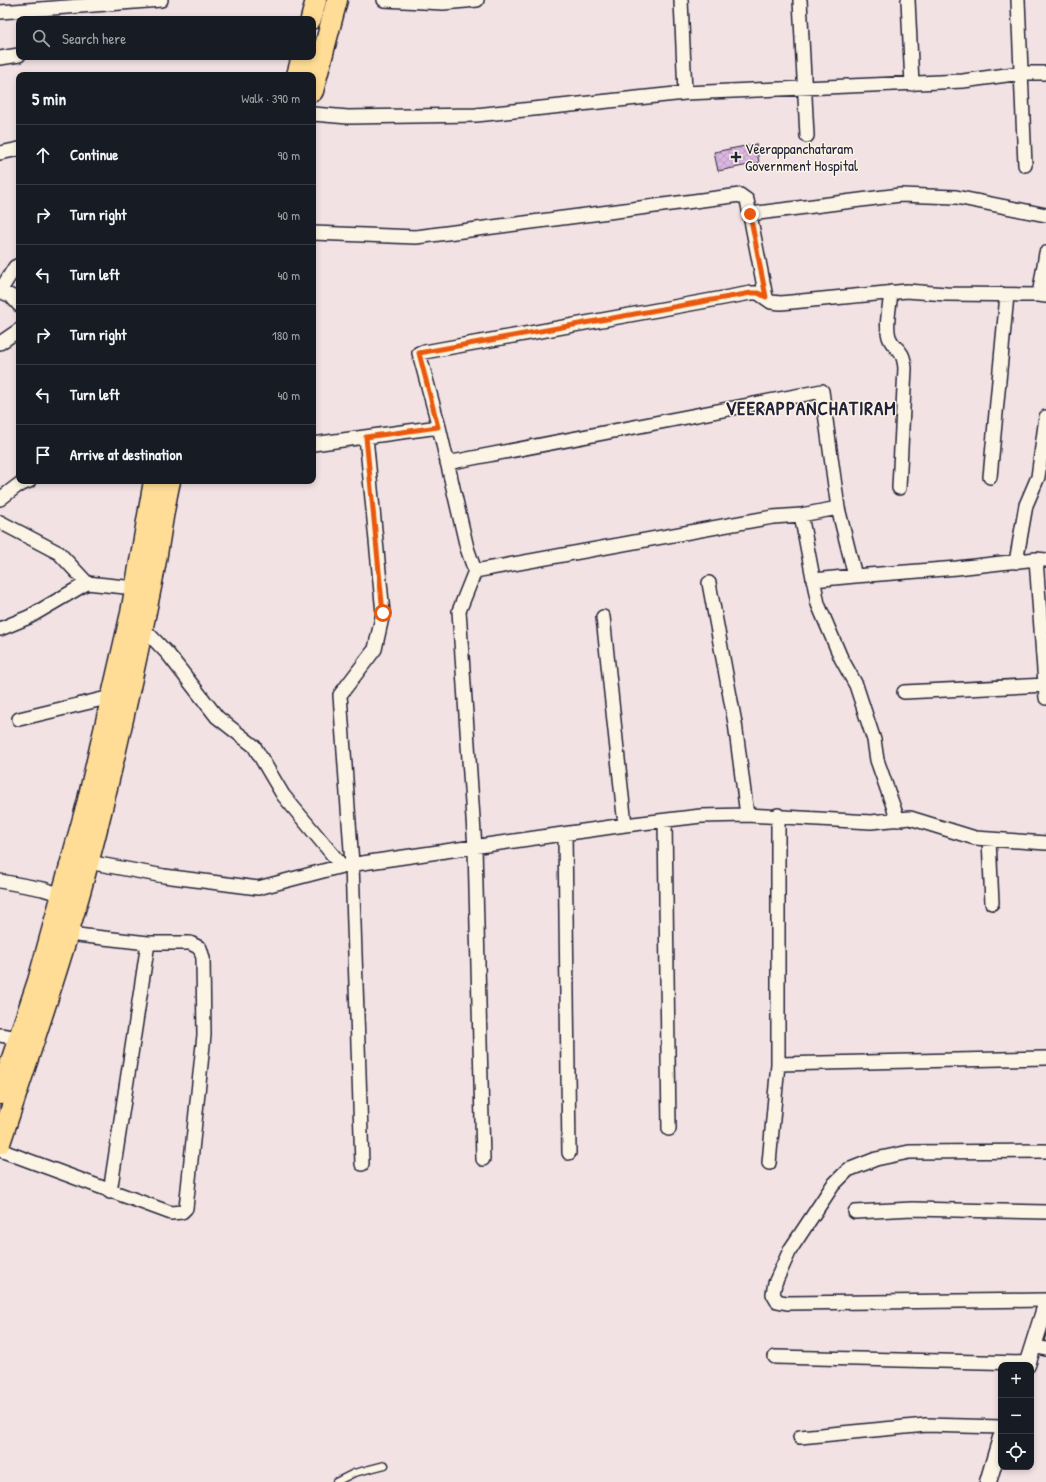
<!DOCTYPE html>
<meta charset="utf-8">
<style>
body{margin:0;font-family:"Patrick Hand",sans-serif;background:#20242c;color:#f1f3f6}
.controls{position:absolute;right:12px;bottom:12px;display:grid;overflow:hidden;border-radius:8px;box-shadow:0 2px 6px #0003}
.controls button{width:36px;height:36px;display:grid;place-items:center;padding:0;border:0;border-bottom:1px solid #363941;background:#171b24;color:#f1f3f6;font:20px sans-serif}
.stop{position:absolute;width:12px;height:12px;margin:-9px;border:3px solid #ea580c;border-radius:50%;background:#fff}
.stop.end{background:#ea580c;border-color:#fff;box-shadow:0 1px 4px #0008}
.list{margin:0;padding:0;list-style:none}
h2{display:flex;justify-content:space-between;align-items:center;height:52px;margin:0;padding:0 16px;font-size:17px}
h2 small{font-size:13px;font-weight:400;color:#9ea1a6}
.list li{display:grid;grid-template-columns:26px 1fr auto;gap:12px;align-items:center;box-sizing:border-box;height:60px;padding:0 16px;border-top:1px solid #363941}
.list b{display:block;font-size:15px;white-space:nowrap}
.list em{font-size:13px;font-style:normal;color:#9ea1a6}
.icon{flex:none;width:22px;height:22px;fill:none;stroke:currentColor;stroke-width:2;stroke-linecap:round;stroke-linejoin:round}
.map{position:relative;flex:none;width:1046px;height:1482px;overflow:hidden}
.search{position:absolute;background:#171b24;box-shadow:0 2px 6px #0003;left:16px;top:16px;width:300px;height:44px;display:flex;align-items:center;gap:10px;box-sizing:border-box;padding:0 14px;border-radius:8px;color:#9ea1a6;font-size:15px}
.panel{position:absolute;background:#171b24;box-shadow:0 2px 6px #0003;left:16px;top:72px;width:300px;height:412px;border-radius:8px}
.map>svg:first-child{display:block}
</style>
<div class="map">
<svg width="1046" height="1482" viewBox="0 0 1046 1482">
<defs>
<pattern id="building-cross-hatch" width="8" height="8" patternUnits="userSpaceOnUse"><rect width="8" height="8" fill="#dbb6df"/><path d="M0 0l8 8M0 8l8-8" fill="none" stroke="#bc9cc0"/></pattern>
</defs>
<rect width="100%" height="100%" fill="#f2e2e3"/>
<filter id="ink" filterUnits="userSpaceOnUse"><feTurbulence type="fractalNoise" baseFrequency=".025" numOctaves="2"/><feDisplacementMap in="SourceGraphic" scale="8" xChannelSelector="R" yChannelSelector="G"/><feConvolveMatrix kernelMatrix="1 2 1 2 8 2 1 2 1" color-interpolation-filters="sRGB"/></filter>
<g filter="url(#ink)">
<path fill="url(#building-cross-hatch)" stroke="#22223b" d="M756,144L759,163L718,171L714,152Z"/>
<g fill="none" stroke-linecap="round" stroke-linejoin="round">
<defs>
<path id="service" d="M336,1482L354,1473L385,1465"/>
<path id="minor" d="M384,0L443,3L477,0
M681,0L685,93
M800,0L807,136
M908,0L912,84
M1018,0L1025,165
M0,12L161,0
M0,58L19,55
M313,114L348,117L476,115L685,93L963,81L1021,73H1046
M0,153L19,149
M750,214L900,195L956,197L1046,215
M313,233L416,237L740,195L747,200L748,205L766,297
M0,291L15,267L19,265
M0,291L11,296L19,305
M891,292C890,306 885,325 889,337C894,351 903,346 905,368L899,488
M1039,295L1046,253
M0,343L19,330
M439,427L419,353L751,293H758L771,302L781,303L907,291L946,294L1039,295L1046,296
M313,444L439,427L467,548L475,571L773,517L801,515L838,508L855,576L957,568L1036,559L1046,560
M447,463L822,391L838,508
M990,477L1007,295
M0,499L17,486L29,481
M801,515L818,604L841,658L856,685L874,740L877,760L898,820
M0,522L59,553L87,583L135,588
M1036,559L1046,698
M1016,562L1026,505L1038,477L1046,417
M475,571L459,611L475,848L483,1159
M813,580L855,576
M709,583L735,723L747,815
M603,617L625,825
M142,627L168,654L217,717L254,746L283,795L342,866
M0,629L29,617L87,583
M904,692L1046,685
M19,719L111,697
M778,815V1064L1046,1058
M665,821L669,1129
M565,834L569,1153
M989,840L992,903
M88,862L164,876L258,888L342,866L625,825L701,816L747,815L871,822L910,818L975,838L1046,843
M0,881L43,889L69,897
M0,1035L19,1038
M0,1150L171,1213L182,1212L186,1208L204,1035L203,958L200,948L190,943H148L68,934
M1046,1151L909,1152L876,1159L848,1170L833,1185L790,1250L775,1283L773,1294L777,1301L787,1303L1046,1300
M769,1163L778,1064
M362,1164L352,864L340,695L375,649L383,613L366,437
M110,1192L148,943
M855,1212L912,1209L1046,1212
M1033,1346L1046,1349
M775,1357L1028,1363
M800,1437L926,1425L1001,1427"/>
<path id="tertiary" d="M1027,1365L1046,1305
M988,1482L1001,1438"/>
<path id="primary" d="M311,19L316,0
M297,75L302,57
M313,91L337,0
M0,1094L38,981L87,804L131,613L154,481
M0,1143C37,1031 76,919 103,804C121,731 137,657 152,582C159,548 162,515 170,481"/>
</defs>
<use href="#service" stroke="#22223b" stroke-width="9"/>
<use href="#minor" stroke="#22223b" stroke-width="16"/>
<use href="#tertiary" stroke="#22223b" stroke-width="19"/>
<use href="#primary" stroke="#22223b" stroke-width="23"/>
<use href="#service" stroke="#fcf5e5" stroke-width="6"/>
<use href="#minor" stroke="#fcf5e5" stroke-width="13"/>
<use href="#tertiary" stroke="#fcf5e5" stroke-width="16"/>
<use href="#primary" stroke="#ffdd96" stroke-width="20"/>
</g>
</g>
<g fill="none" stroke-linecap="round" stroke-linejoin="round" filter="url(#ink)">
<path stroke="#ea580c" stroke-width="5" d="M383,613L366,437L438,427L419,353L751,293H758L766,297L750,214"/>
</g>
<path fill="#22223b" stroke="#fcf5e5" stroke-width="1.5" d="M734 151h4v4h4v4h-4v4h-4v-4h-4v-4h4z"/>
<g text-anchor="middle" dominant-baseline="central" stroke-width="3" stroke-linejoin="round" paint-order="stroke">
<g font-size="15" fill="#22223b" stroke="#fcf5e5" text-anchor="start">
<text x="745" y="148">Veerappanchataram<tspan x="745" dy="17">Government Hospital</tspan></text>
</g>
<g font-size="19" font-weight="bold" letter-spacing="1" fill="#22223b" stroke="#fcf5e5">
<text x="811" y="408">VEERAPPANCHATIRAM</text>
</g>
</g>
</svg>
<div class="controls">
<button>+</button>
<button>−</button>
<button><svg class="icon" aria-label="locate" viewBox="0 0 24 24"><circle cx="12" cy="12" r="6"/><path d="M12 2v4M12 18v4M2 12h4M18 12h4"/></svg></button>
</div>
<div class="stop" style="left:383px;top:613px"></div>
<div class="stop end" style="left:750px;top:214px"></div>
<div class="search"><svg class="icon" aria-label="search" viewBox="0 0 24 24"><circle cx="10" cy="10" r="6"/><path d="M15 15l6 6"/></svg>Search here</div>
<section class="panel">
<h2>5 min<small>Walk · 390 m</small></h2>
<ul class="list">
<li><svg class="icon" aria-label="ahead" viewBox="0 0 24 24"><path d="M12 20V5M6 11l6-6 6 6"/></svg><div><b>Continue</b></div><em>90 m</em></li>
<li><svg class="icon" aria-label="right" viewBox="0 0 24 24"><path d="M7 20v-9h11M14 6l5 5-5 5"/></svg><div><b>Turn right</b></div><em>40 m</em></li>
<li><svg class="icon" aria-label="left" viewBox="0 0 24 24"><path d="M17 20v-9H6M10 6l-5 5 5 5"/></svg><div><b>Turn left</b></div><em>40 m</em></li>
<li><svg class="icon" aria-label="right" viewBox="0 0 24 24"><path d="M7 20v-9h11M14 6l5 5-5 5"/></svg><div><b>Turn right</b></div><em>180 m</em></li>
<li><svg class="icon" aria-label="left" viewBox="0 0 24 24"><path d="M17 20v-9H6M10 6l-5 5 5 5"/></svg><div><b>Turn left</b></div><em>40 m</em></li>
<li><svg class="icon" aria-label="arrive" viewBox="0 0 24 24"><path d="M6 21V4h12l-3 4 3 4H6"/></svg><div><b>Arrive at destination</b></div></li>
</ul>
</section>
</div>
